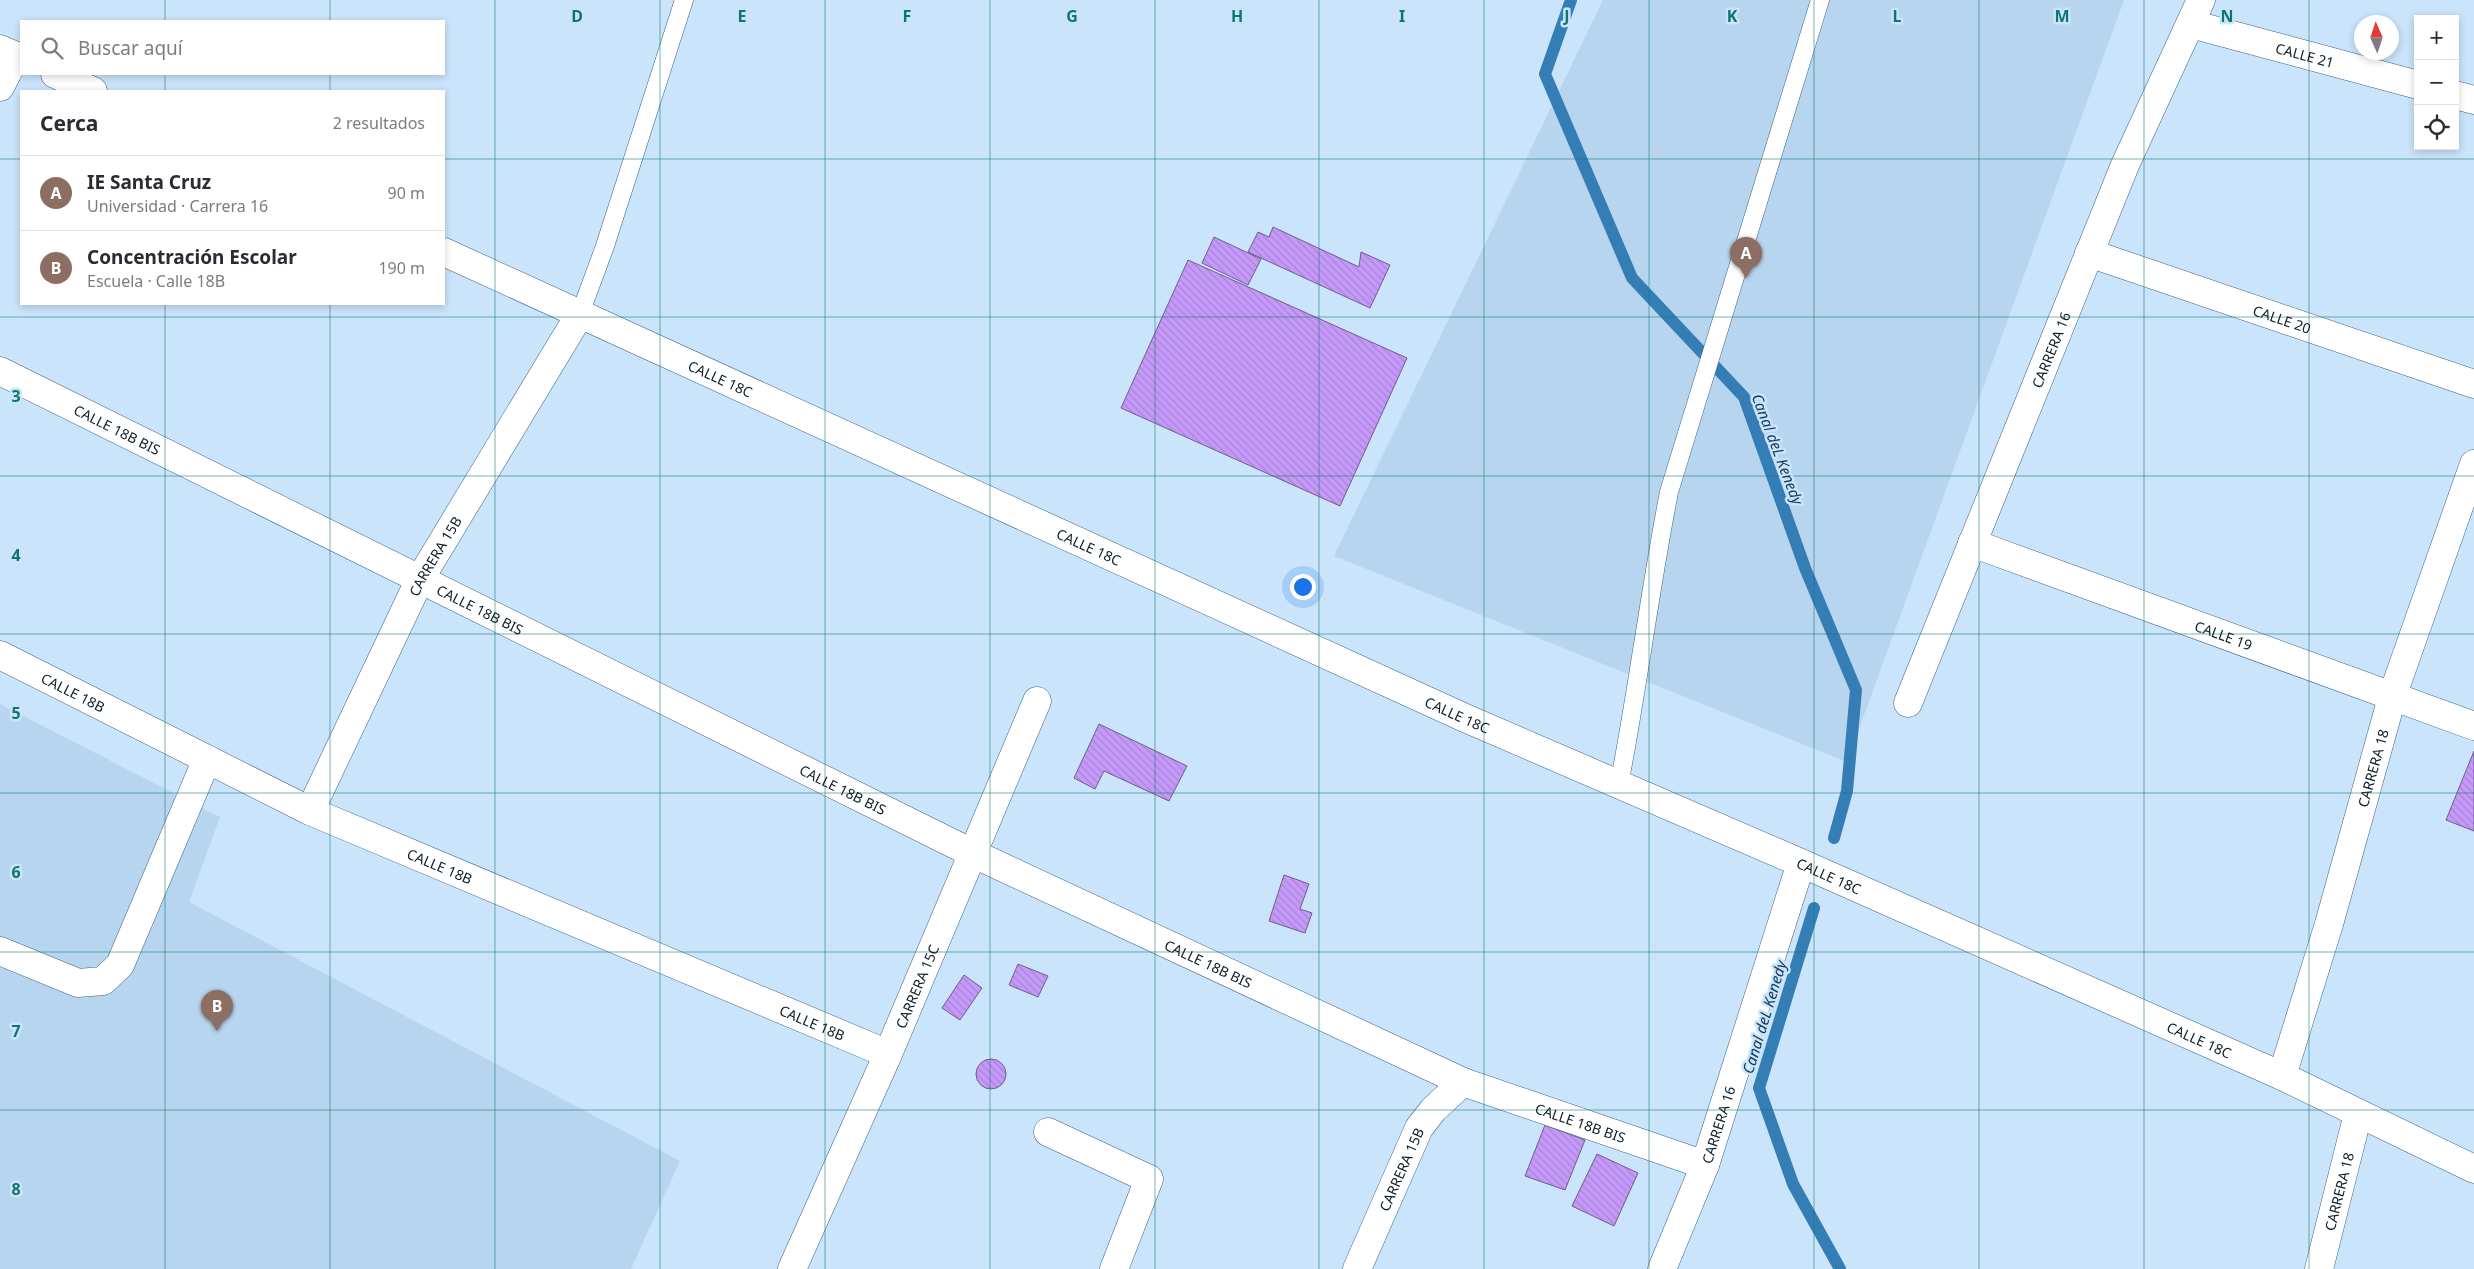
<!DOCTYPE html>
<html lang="es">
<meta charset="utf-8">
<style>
body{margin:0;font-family:"Noto Sans",sans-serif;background:#f7f7f7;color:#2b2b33}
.controls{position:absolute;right:15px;top:15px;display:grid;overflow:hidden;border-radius:0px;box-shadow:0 2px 8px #0003}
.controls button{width:45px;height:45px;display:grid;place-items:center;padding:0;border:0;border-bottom:1px solid #e1e1e2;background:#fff;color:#2b2b33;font:25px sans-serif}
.compass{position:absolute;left:2354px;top:15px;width:45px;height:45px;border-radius:50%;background:#fff;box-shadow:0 2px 8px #0003;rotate:357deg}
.you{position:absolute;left:1302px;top:586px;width:18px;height:18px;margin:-12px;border:4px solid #fff;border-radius:50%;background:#1a73e8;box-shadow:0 0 0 8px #1a73e833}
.badge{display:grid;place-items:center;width:32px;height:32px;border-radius:50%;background:#b45309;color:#fff;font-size:16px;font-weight:700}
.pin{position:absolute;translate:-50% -41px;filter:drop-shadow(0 1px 2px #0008)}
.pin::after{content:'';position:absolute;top:26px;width:18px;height:15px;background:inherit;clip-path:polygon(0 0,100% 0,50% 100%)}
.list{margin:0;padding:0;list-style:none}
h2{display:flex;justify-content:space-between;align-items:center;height:65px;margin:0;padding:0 20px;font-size:21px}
h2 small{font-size:16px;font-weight:400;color:#7c7c81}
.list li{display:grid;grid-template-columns:32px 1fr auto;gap:15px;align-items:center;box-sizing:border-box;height:75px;padding:0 20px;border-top:1px solid #e1e1e2}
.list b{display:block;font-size:19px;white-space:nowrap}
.list p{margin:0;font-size:16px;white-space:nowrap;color:#7c7c81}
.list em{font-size:16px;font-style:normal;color:#7c7c81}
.icon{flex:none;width:28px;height:28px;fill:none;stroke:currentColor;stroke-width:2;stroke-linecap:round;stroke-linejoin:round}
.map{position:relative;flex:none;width:2474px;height:1269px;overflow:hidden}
.search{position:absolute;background:#fff;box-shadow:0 2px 8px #0003;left:20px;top:20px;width:425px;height:55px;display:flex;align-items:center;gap:12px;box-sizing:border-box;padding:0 18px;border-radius:0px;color:#7c7c81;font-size:19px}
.panel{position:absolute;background:#fff;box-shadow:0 2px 8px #0003;left:20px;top:90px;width:425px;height:215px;border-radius:0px}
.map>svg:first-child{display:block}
</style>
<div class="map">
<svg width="2474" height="1269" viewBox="0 0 2474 1269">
<defs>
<pattern id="building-back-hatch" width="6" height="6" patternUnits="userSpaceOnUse" patternTransform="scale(1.25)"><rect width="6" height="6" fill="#c599f9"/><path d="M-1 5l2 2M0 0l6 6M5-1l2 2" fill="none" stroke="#a883d6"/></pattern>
</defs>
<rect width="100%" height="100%" fill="#cae4fb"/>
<path fill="#b8d5ef" d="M1603,0H2124L1847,762L1334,556Z
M0,704L220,817L189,902L680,1161L631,1269H0Z"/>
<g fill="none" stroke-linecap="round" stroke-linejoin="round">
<path stroke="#347eb5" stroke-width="12" d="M1571,0L1545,74L1632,278L1744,397L1805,568L1856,690L1847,791L1834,838
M1814,908L1759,1088L1793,1184L1840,1269"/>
</g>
<path fill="url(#building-back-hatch)" stroke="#705d88" d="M1273,227L1359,267L1361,252L1390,265L1370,308L1248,252L1258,232L1269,237Z
M1214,237L1261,259L1248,285L1202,263Z
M1188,260L1407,358L1340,506L1121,408Z
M1099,724L1187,766L1169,801L1104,771L1095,789L1074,778Z
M2474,751V831L2446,820Z
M1284,875L1309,884L1300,909L1312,913L1305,933L1269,921Z
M1018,964L1048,976L1038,997L1009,985Z
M964,975L982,988L960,1020L942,1008Z
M976 1074a15 15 0 1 1 30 0a15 15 0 1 1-30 0Z
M1545,1125L1585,1140L1565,1190L1525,1176Z
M1597,1154L1638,1173L1614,1226L1572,1206Z"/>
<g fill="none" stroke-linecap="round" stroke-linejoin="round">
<defs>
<path id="lane" d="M580,314L605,246L684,0
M1619,785C1638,687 1650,589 1669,492L1820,0"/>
<g id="street">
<path id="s1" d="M2191,24L2418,85"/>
<path d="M0,87L16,56"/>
<path d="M2455,95L2474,100"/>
<path id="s2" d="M2089,253L2474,384"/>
<path id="s3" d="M0,371L972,853L1463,1082L1705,1165"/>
<path id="s4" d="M1972,543L2474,726"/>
<path id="s5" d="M0,655L310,811L888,1054"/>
<path id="s6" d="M1908,703L2125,165L2201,0"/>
<path id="s7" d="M310,811L420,579L580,314"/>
<path d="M0,951L78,983L103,981L120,965L207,759"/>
<path id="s8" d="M2282,1076L2329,924L2393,694L2474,464"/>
<path d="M1048,1132L1149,1179L1114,1269"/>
<path id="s9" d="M792,1269L888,1054L1037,701"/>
<path id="s10" d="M1357,1269L1419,1128L1433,1110L1463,1082"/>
<path id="s11" d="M1662,1269L1705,1165L1801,863"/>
<path id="s12" d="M2319,1269L2358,1114"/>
</g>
<g id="secondary">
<path d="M0,49L21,58"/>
<path d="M55,74L93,91"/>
<path id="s13" d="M444,252L1465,718L1801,863L2282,1076L2474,1169"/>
</g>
</defs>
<use href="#lane" stroke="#3a6383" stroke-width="19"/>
<use href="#street" stroke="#3a6383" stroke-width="29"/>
<use href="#secondary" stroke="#3a6383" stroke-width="29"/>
<use href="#lane" stroke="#fff" stroke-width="18"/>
<use href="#street" stroke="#fff" stroke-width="28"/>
<use href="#secondary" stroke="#fff" stroke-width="28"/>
</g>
<path fill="none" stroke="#0f766e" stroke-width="1" stroke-opacity="0.55" d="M165,0V21M330,0V21M495,0V1269M660,0V1269M825,0V1269M990,0V1269M1155,0V1269M1319,0V1269M1484,0V1269M1649,0V1269M1814,0V1269M1979,0V1269M2144,0V1269M2309,0V1269M165,74V91M330,74V91M0,159H21M444,159H2474M165,304V1269M330,304V1269M0,317H2474M0,476H2474M0,634H2474M0,793H2474M0,952H2474M0,1110H2474"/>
<g text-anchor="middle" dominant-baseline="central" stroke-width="5" stroke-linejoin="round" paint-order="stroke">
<g font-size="14" fill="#0c1d2a" stroke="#cae4fb">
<text stroke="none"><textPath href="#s1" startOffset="118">CALLE 21</textPath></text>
<text stroke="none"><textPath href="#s2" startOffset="204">CALLE 20</textPath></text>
<text stroke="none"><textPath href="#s6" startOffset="381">CARRERA 16</textPath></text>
<text stroke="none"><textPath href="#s13" startOffset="304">CALLE 18C</textPath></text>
<text stroke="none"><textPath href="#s3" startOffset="131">CALLE 18B BIS</textPath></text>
<text stroke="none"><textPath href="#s13" startOffset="709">CALLE 18C</textPath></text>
<text stroke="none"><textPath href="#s7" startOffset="284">CARRERA 15B</textPath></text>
<text stroke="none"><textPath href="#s3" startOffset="536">CALLE 18B BIS</textPath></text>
<text stroke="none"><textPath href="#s4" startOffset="268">CALLE 19</textPath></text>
<text stroke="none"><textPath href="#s5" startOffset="82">CALLE 18B</textPath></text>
<text stroke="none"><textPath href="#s13" startOffset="1114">CALLE 18C</textPath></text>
<text stroke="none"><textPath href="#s8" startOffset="321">CARRERA 18</textPath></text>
<text stroke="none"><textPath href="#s3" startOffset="941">CALLE 18B BIS</textPath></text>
<text stroke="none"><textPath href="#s5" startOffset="488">CALLE 18B</textPath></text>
<text stroke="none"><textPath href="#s13" startOffset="1519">CALLE 18C</textPath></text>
<text stroke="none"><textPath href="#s3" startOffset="1346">CALLE 18B BIS</textPath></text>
<text stroke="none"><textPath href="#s9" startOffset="309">CARRERA 15C</textPath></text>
<text stroke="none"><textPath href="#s5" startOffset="892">CALLE 18B</textPath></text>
<text stroke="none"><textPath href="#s13" startOffset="1924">CALLE 18C</textPath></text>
<text stroke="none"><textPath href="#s3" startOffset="1751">CALLE 18B BIS</textPath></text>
<text stroke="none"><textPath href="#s11" startOffset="155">CARRERA 16</textPath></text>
<text stroke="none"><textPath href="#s10" startOffset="109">CARRERA 15B</textPath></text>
<text stroke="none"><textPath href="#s12" startOffset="80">CARRERA 18</textPath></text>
</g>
<g font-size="15" font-style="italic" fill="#113957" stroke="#cae4fb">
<text transform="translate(1778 449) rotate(69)">Canal deL Kenedy</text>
<text transform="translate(1764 1017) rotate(-73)">Canal deL Kenedy</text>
</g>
</g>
<g font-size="16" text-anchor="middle" font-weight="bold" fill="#0f766e" stroke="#cae4fb" stroke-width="5" stroke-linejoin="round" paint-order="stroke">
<text x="577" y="22">D</text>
<text x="742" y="22">E</text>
<text x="907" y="22">F</text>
<text x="1072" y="22">G</text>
<text x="1237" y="22">H</text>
<text x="1402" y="22">I</text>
<text x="1567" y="22">J</text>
<text x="1732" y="22">K</text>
<text x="1897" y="22">L</text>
<text x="2062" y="22">M</text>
<text x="2227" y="22">N</text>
<text x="16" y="402">3</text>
<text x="16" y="561">4</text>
<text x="16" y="719">5</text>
<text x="16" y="878">6</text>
<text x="16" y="1037">7</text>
<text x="16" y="1195">8</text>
</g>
</svg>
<div class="controls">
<button>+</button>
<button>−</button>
<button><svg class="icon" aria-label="locate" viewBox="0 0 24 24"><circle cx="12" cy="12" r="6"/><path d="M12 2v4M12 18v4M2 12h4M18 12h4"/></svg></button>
</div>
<svg class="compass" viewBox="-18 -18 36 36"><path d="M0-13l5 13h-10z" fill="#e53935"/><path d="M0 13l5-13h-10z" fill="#7c7c81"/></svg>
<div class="you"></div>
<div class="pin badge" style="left:1746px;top:278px;background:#8d6e63">A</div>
<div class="pin badge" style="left:217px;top:1031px;background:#8d6e63">B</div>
<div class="search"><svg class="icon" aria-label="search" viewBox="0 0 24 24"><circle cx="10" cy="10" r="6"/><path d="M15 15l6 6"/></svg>Buscar aquí</div>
<section class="panel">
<h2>Cerca<small>2 resultados</small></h2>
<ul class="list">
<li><span class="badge" style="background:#8d6e63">A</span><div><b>IE Santa Cruz</b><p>Universidad · Carrera 16</p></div><em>90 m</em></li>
<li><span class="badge" style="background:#8d6e63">B</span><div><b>Concentración Escolar</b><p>Escuela · Calle 18B</p></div><em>190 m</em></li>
</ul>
</section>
</div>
